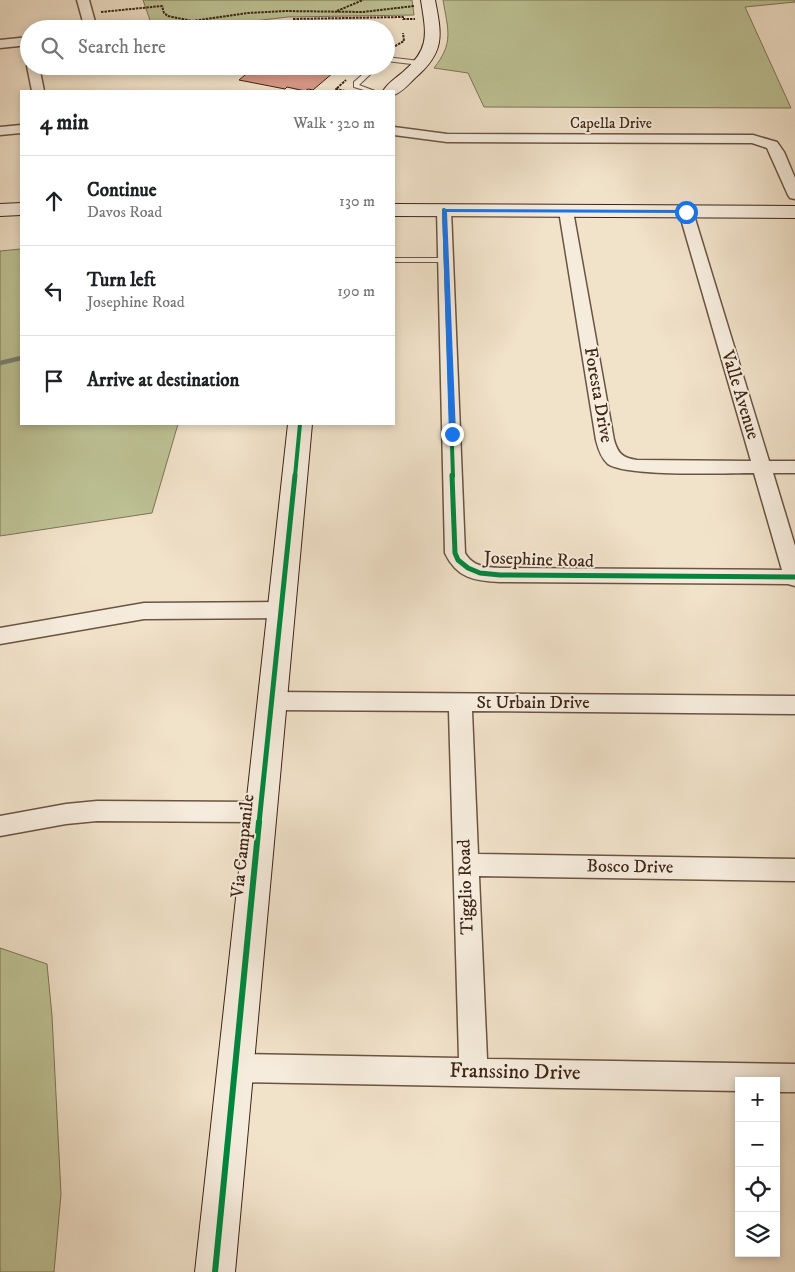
<!DOCTYPE html>
<meta charset="utf-8">
<style>
body{margin:0;font-family:"IM FELL DW Pica",serif;background:#f2f2f2;color:#202124}
.controls{position:absolute;right:15px;bottom:15px;display:grid;overflow:hidden;border-radius:0px;box-shadow:0 2px 8px #0003}
.controls button{width:45px;height:45px;display:grid;place-items:center;padding:0;border:0;border-bottom:1px solid #e0e0e0;background:#fff;color:#202124;font:25px sans-serif}
.stop{position:absolute;width:15px;height:15px;margin:-11px;border:4px solid #1a73e8;border-radius:50%;background:#fff}
.stop.end{background:#1a73e8;border-color:#fff;box-shadow:0 1px 5px #0008}
.list{margin:0;padding:0;list-style:none}
h2{display:flex;justify-content:space-between;align-items:center;height:65px;margin:0;padding:0 20px;font-size:21px}
h2 small{font-size:16px;font-weight:400;color:#757577}
.list li{display:grid;grid-template-columns:32px 1fr auto;gap:15px;align-items:center;box-sizing:border-box;height:90px;padding:0 20px;border-top:1px solid #e0e0e0}
.list b{display:block;font-size:19px;white-space:nowrap}
.list p{margin:0;font-size:16px;white-space:nowrap;color:#757577}
.list em{font-size:16px;font-style:normal;color:#757577}
.icon{flex:none;width:28px;height:28px;fill:none;stroke:currentColor;stroke-width:2;stroke-linecap:round;stroke-linejoin:round}
.map{position:relative;flex:none;width:795px;height:1272px;overflow:hidden}
.search{position:absolute;background:#fff;box-shadow:0 2px 8px #0003;left:20px;top:20px;width:375px;height:55px;display:flex;align-items:center;gap:12px;box-sizing:border-box;padding:0 18px;border-radius:28px;color:#757577;font-size:19px}
.panel{position:absolute;background:#fff;box-shadow:0 2px 8px #0003;left:20px;top:90px;width:375px;height:335px;border-radius:0px}
.map>svg:first-child{display:block}
</style>
<div class="map">
<svg width="795" height="1272" viewBox="0 0 795 1272">
<rect width="100%" height="100%" fill="#f1e2ca"/>
<filter id="stains"><feTurbulence type="fractalNoise" baseFrequency=".004" numOctaves="4"/><feColorMatrix values="0 0 0 0 .2 0 0 0 0 .09 0 0 0 0 .02 0 0 0 .5 -.17"/></filter>
<radialGradient id="worn" r=".72"><stop offset=".6" stop-color="#630" stop-opacity="0"/><stop offset="1" stop-color="#630" stop-opacity=".3"/></radialGradient>
<path fill="#bdc295" stroke="#7d7455" d="M143,0H412L414,15L288,17L186,29H153Z
M443,0H795V2L745,7L791,108L484,107L468,73L434,68C454,43 448,30 443,0Z
M21,249V424H178L152,513L0,536V251Z
M0,948L47,964L52,1016L61,1194L54,1272H0Z"/>
<g fill="none" stroke-linecap="round" stroke-linejoin="round">
<path stroke="#768172" stroke-width="4.5" d="M0,363L21,358"/>
</g>
<path fill="#d69886" stroke="#3d2515" d="M256,66H341L313,90L308,89L305,91L287,87L285,89L239,80Z"/>
<g fill="none" stroke-linecap="round" stroke-linejoin="round">
<defs>
<path id="lane" d="M386,57L420,61L423,63L420,65L386,61Z
M372,66H379L359,85L375,91H367L354,87V82Z
M394,258H446L450,260L446,262H394Z"/>
<path id="street" d="M77,0H89L97,29H85Z
M29,37V45L0,48V40Z
M29,63V66H39L44,91H32L27,66Z
M21,125V133L0,135V127Z
M394,127L447,134L753,135L777,142L784,152L795,178V199L790,198L788,195L767,148L752,143L447,142L394,135Z
M444,206L449,207L451,210L465,553C473,567 486,567 500,568L782,570L754,473C727,473 626,477 608,464C601,458 598,448 596,440L559,211L561,208H571L573,211L614,440C618,454 623,458 637,460L751,461L679,212L681,209H691L693,212L769,461H795V473H773L795,546V586L788,584L500,582C474,581 457,578 445,553L437,210L439,207Z
M281,602L288,605L291,610L288,615L281,618L144,619L0,644V628L144,603Z
M272,692L795,696V714L472,711L478,854L795,859V881L479,876L487,1059L795,1064V1092H776V1081H739V1091L235,1082L225,1078L221,1068L225,1058L235,1054L459,1058L449,711L272,710L264,707L261,701L264,695Z
M97,801L260,802L269,805L272,812L269,819L260,822L97,821L66,824L0,836V816L66,804Z"/>
<path id="secondary" d="M421,0H435C442,36 445,52 415,78C409,84 402,92 394,95V91H383C388,83 396,78 403,72C431,48 426,33 421,0Z
M21,203V215L0,216V204Z
M394,204L795,206V218L394,216Z
M288,424H312L235,1272H195Z"/>
</defs>
<use href="#lane" stroke="#6a5442" stroke-width="2"/>
<use href="#street" stroke="#6a5442" stroke-width="3"/>
<use href="#secondary" stroke="#3d2515" stroke-width="2"/>
<path stroke="#3d2515" stroke-width="2" stroke-dasharray="2.5 1" stroke-linecap="butt" d="M337,11L363,0
M101,12L162,6L164,13L168,16L192,21L248,13L285,11L363,12L414,6
M293,19L403,17V19H415
M392,48L404,41L403,33
M345,91L336,89L346,80"/>
<use href="#lane" fill="#f6ecdd" fill-rule="evenodd"/>
<use href="#street" fill="#f6ecdd" fill-rule="evenodd"/>
<use href="#secondary" fill="#f6ecdd" fill-rule="evenodd"/>
<defs>
<path id="cycleway-far2" d="M444,210L453,476
M295,476L300,424"/>
<path id="cycleway-far1" d="M452,475L455,553L458,560L468,568L480,573L500,575L795,577
M259,823L295,475"/>
<path id="cycleway" d="M215,1272L259,822"/>
</defs>
<use href="#cycleway-far2" stroke="#f6ecdd" stroke-width="6"/>
<use href="#cycleway-far1" stroke="#f6ecdd" stroke-width="8"/>
<use href="#cycleway" stroke="#f6ecdd" stroke-width="9"/>
<use href="#cycleway-far2" stroke="#00873e" stroke-width="4"/>
<use href="#cycleway-far1" stroke="#00873e" stroke-width="5"/>
<use href="#cycleway" stroke="#00873e" stroke-width="6"/>
</g>
<path fill="#1a73e8" d="M442,209L686,210L688,212L686,213L447,212L456,434L452,436L449,434Z"/>
<g text-anchor="middle" dominant-baseline="central" stroke-width="4" stroke-linejoin="round" paint-order="stroke">
<g font-size="15" fill="#3d2515" stroke="#f6ecdd">
<text x="611" y="123">Capella Drive</text>
</g>
<g font-size="18" fill="#3d2515" stroke="#f6ecdd">
<text transform="translate(598 395) rotate(80)">Foresta Drive</text>
<text transform="translate(740 395) rotate(73)">Valle Avenue</text>
<text transform="translate(539 560) rotate(2)">Josephine Road</text>
<text x="533" y="703">St Urbain Drive</text>
<text transform="translate(243 846) rotate(-84)">Via Campanile</text>
<text transform="translate(630 867) rotate(1)">Bosco Drive</text>
<text transform="translate(466 887) rotate(-92)">Tigglio Road</text>
</g>
<g font-size="21" fill="#3d2515" stroke="#f6ecdd">
<text transform="translate(515 1072) rotate(1)">Franssino Drive</text>
</g>
</g>
<rect width="100%" height="100%" filter="url(#stains)"/>
<rect width="100%" height="100%" fill="url(#worn)"/>
</svg>
<div class="controls">
<button>+</button>
<button>−</button>
<button><svg class="icon" aria-label="locate" viewBox="0 0 24 24"><circle cx="12" cy="12" r="6"/><path d="M12 2v4M12 18v4M2 12h4M18 12h4"/></svg></button>
<button><svg class="icon" aria-label="layers" viewBox="0 0 24 24"><path d="M12 4l9 5-9 5-9-5zM3 14l9 5 9-5"/></svg></button>
</div>
<div class="stop" style="left:686px;top:212px"></div>
<div class="stop end" style="left:452px;top:434px"></div>
<div class="search"><svg class="icon" aria-label="search" viewBox="0 0 24 24"><circle cx="10" cy="10" r="6"/><path d="M15 15l6 6"/></svg>Search here</div>
<section class="panel">
<h2>4 min<small>Walk · 320 m</small></h2>
<ul class="list">
<li><svg class="icon" aria-label="ahead" viewBox="0 0 24 24"><path d="M12 20V5M6 11l6-6 6 6"/></svg><div><b>Continue</b><p>Davos Road</p></div><em>130 m</em></li>
<li><svg class="icon" aria-label="left" viewBox="0 0 24 24"><path d="M17 20v-9H6M10 6l-5 5 5 5"/></svg><div><b>Turn left</b><p>Josephine Road</p></div><em>190 m</em></li>
<li><svg class="icon" aria-label="arrive" viewBox="0 0 24 24"><path d="M6 21V4h12l-3 4 3 4H6"/></svg><div><b>Arrive at destination</b></div></li>
</ul>
</section>
</div>
